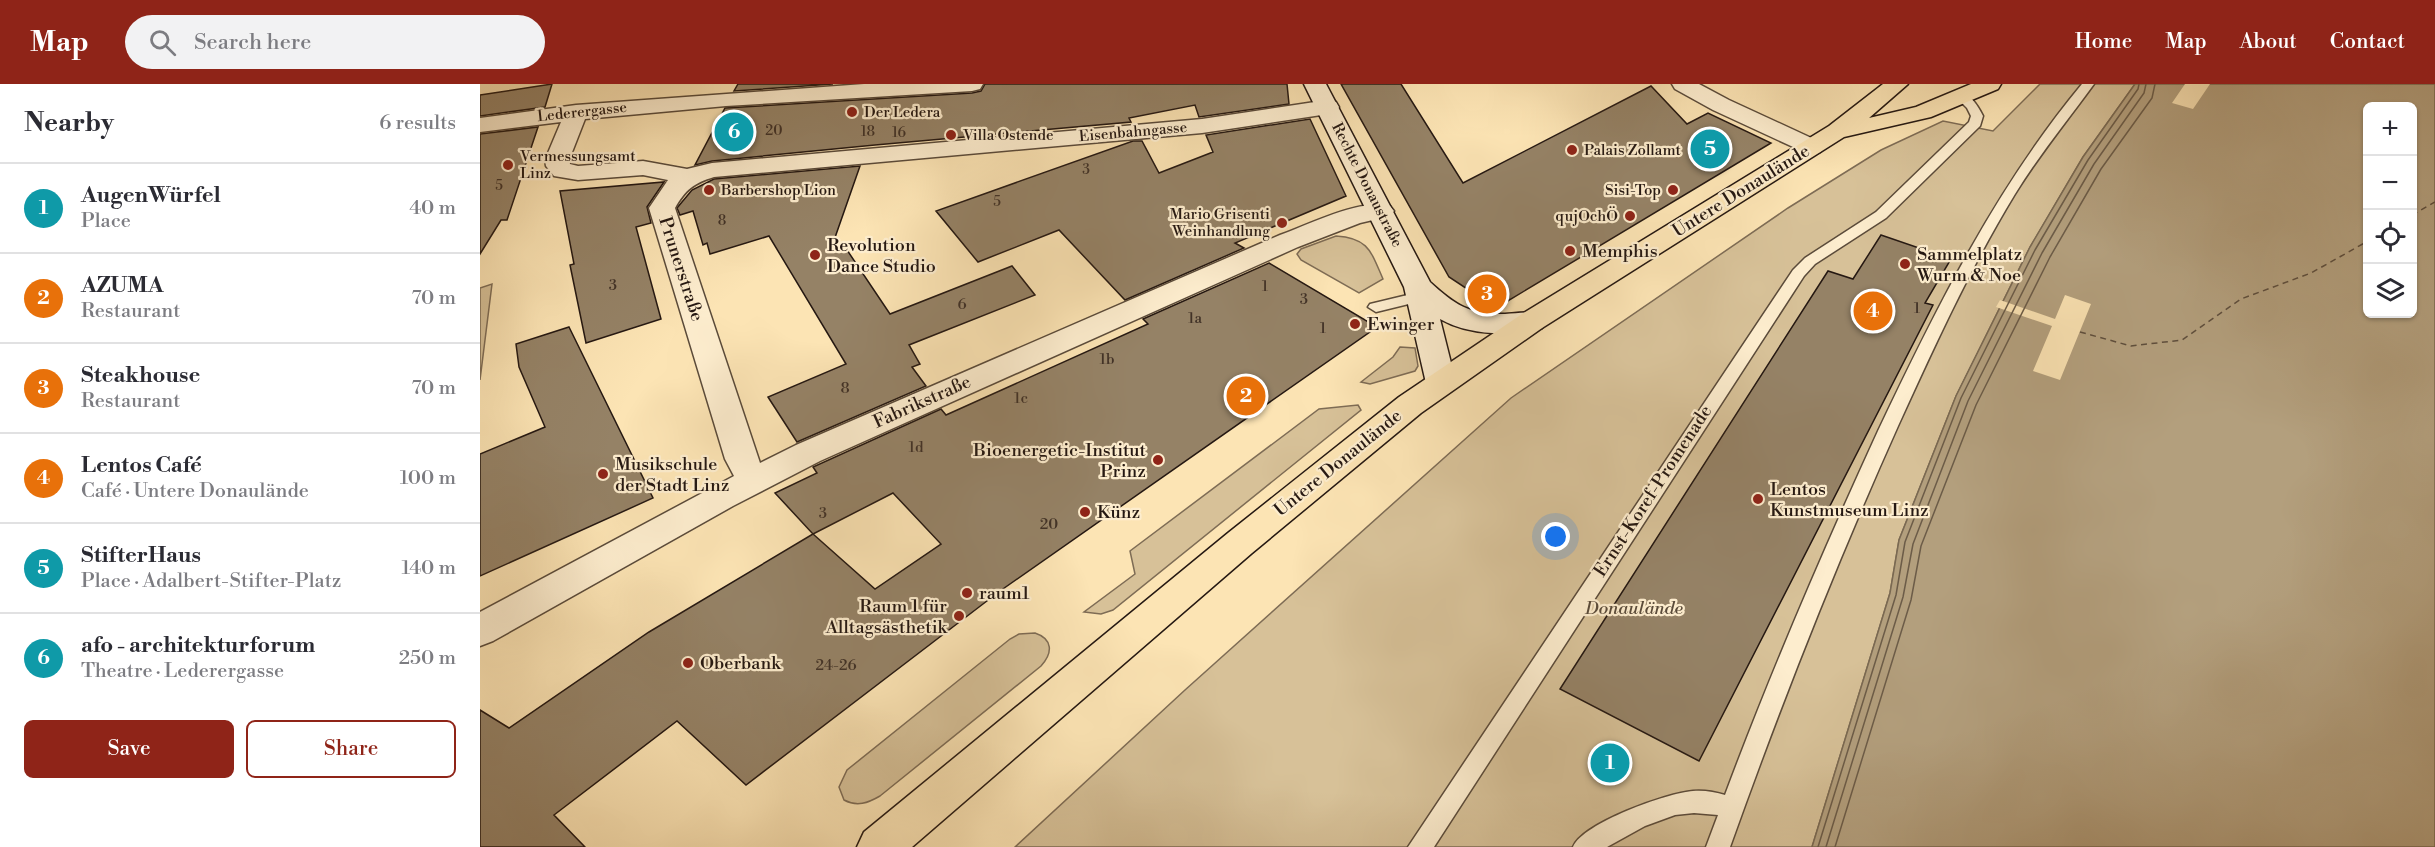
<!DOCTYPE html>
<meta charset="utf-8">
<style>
body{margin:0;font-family:"Libre Bodoni",serif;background:#f2f2f3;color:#2b2b33}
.controls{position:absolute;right:18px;top:18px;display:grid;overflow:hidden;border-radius:9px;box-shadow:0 2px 4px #0004}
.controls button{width:54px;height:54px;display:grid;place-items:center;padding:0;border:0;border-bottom:2px solid #e1e1e2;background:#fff;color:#2b2b33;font:30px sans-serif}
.you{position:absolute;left:1076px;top:453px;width:21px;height:21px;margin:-15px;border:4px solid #fff;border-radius:50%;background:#1a73e8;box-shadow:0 0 0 9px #1a73e833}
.badge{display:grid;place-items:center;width:39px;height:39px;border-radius:50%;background:#8f2418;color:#fff;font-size:20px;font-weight:700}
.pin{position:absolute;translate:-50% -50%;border:3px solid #fff;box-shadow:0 2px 6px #0006}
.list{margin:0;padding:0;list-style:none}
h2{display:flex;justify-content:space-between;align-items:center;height:78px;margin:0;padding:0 24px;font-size:26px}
h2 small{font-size:20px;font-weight:400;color:#7c7c81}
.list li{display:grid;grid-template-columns:39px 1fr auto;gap:18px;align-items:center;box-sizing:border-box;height:90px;padding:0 24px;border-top:2px solid #e1e1e2}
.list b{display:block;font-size:22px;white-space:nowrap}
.list p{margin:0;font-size:20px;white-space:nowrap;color:#7c7c81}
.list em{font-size:20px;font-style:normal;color:#7c7c81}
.actions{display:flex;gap:12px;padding:18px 24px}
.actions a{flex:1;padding:14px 0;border:2px solid #8f2418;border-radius:9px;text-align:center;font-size:21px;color:#8f2418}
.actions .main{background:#8f2418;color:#fff}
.icon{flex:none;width:33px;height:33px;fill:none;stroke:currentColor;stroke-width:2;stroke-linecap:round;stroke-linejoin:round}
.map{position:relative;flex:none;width:1955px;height:763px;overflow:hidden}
header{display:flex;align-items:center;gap:36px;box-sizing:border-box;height:84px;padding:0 30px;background:#8f2418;color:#fff}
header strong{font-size:28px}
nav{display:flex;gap:33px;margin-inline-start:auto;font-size:21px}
.search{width:420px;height:54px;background:#f2f2f3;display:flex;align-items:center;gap:15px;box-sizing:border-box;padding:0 21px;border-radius:33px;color:#7c7c81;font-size:22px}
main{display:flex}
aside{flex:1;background:#fff}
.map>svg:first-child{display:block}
</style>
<header>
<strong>Map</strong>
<div class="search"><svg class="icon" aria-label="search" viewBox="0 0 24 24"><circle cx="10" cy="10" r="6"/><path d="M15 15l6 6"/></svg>Search here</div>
<nav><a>Home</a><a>Map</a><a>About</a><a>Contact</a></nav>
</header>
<main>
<aside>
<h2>Nearby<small>6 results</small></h2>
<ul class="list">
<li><span class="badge" style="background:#0f9aa8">1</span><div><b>AugenWürfel</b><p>Place</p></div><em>40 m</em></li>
<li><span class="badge" style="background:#e8710a">2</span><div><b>AZUMA</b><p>Restaurant</p></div><em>70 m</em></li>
<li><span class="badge" style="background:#e8710a">3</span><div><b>Steakhouse</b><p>Restaurant</p></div><em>70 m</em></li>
<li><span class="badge" style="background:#e8710a">4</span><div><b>Lentos Café</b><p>Café · Untere Donaulände</p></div><em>100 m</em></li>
<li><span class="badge" style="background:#0f9aa8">5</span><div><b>StifterHaus</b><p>Place · Adalbert-Stifter-Platz</p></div><em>140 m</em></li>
<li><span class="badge" style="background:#0f9aa8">6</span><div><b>afo - architekturforum</b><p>Theatre · Lederergasse</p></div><em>250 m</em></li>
</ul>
<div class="actions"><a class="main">Save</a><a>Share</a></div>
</aside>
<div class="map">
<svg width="1955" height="763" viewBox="0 0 1955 763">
<rect width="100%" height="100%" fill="#fce4b4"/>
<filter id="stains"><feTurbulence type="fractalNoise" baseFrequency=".00333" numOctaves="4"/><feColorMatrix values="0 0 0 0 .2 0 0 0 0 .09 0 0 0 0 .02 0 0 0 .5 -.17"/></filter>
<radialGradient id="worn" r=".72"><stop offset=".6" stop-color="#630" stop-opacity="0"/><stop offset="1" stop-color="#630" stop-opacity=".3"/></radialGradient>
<path fill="#d7c198" stroke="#7e6c55" stroke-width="1.5" d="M1560,0H1655L1603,73L1550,163L1476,312L1419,456L1410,509L1332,763H535L705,606L1031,314L1308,124L1401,66L1463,37L1513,47Z
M856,152C889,154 891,168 903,195L879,209L821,176L817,170L821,165Z
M12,200L0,296V204Z
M920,263L935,264L938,282L935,287L890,300L881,298L913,273Z
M878,321L881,326L633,526L621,530L604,528L655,490L650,467L839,325Z
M555,549C573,555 573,569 561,582L400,712C388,719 377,723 364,716L359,703L367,686L530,555L539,550Z"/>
<path fill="#b39f7d" stroke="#7a6952" stroke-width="1.5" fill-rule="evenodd" d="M1655,0H1955V763H1332L1410,509L1419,456L1476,312L1550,163L1603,73ZM1888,22H1932V230H1888Z"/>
<path fill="#fce4b4" d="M1705,0H1730L1713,25L1692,19Z
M1585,211L1611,220L1580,296L1553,287L1572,242L1516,223L1520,216L1575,235Z"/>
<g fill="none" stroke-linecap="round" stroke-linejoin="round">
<path stroke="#6c5c48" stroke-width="1.5" d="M1338,763L1416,511L1425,458L1481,314L1555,166L1608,76L1658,5L1659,0
M1346,763L1423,513L1433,460L1488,317L1562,169L1614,80L1664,9L1666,0
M1355,763L1431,516L1441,462L1496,321L1570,173L1621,85L1672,14L1675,0"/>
<path stroke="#5e4e3d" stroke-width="1.5" stroke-dasharray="6 4.5" stroke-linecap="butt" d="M1932,131L1955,118
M1600,248L1651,262L1702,256L1761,215L1831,189L1888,157"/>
</g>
<path fill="#958266" stroke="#251812" stroke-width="1.5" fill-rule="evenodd" d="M72,0L65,23L0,32V11Z
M258,0H353L254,7Z
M505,0H807L809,20L719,33L715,21L649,34L651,38L395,61L232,77L215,81L245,24L492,9L501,7Z
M861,0H921L983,99L1171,2L1207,40L1228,29L1291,59L1016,224L969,193Z
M830,35L866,112L755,159L764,164L645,216L579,146L498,178L456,127L653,57H662L679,89L733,68L726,51Z
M58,43L27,136H21L0,170V50Z
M380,82L351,165L363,160L410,230L532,182L555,211L429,261L440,280L432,283L446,302L317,358L288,313L366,280L289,152L230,170L227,159L223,161L213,127L200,131L197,124L212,106L234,95Z
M184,98L167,123L171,139L156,143L181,235L106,259L90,181L94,180L80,107Z
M1401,151L1471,175L1445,219L1453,221L1219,677L1080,605L1348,187L1373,195Z
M789,179L897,243L520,507L266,701L197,637L74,731L105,763H0V626L29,644L169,548L333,450L295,409L337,389L333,383L461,325L466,331L668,240L663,235ZM413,409L461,460L395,505L333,450Z
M89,243L173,414L0,492V370L65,343L39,283L36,260Z"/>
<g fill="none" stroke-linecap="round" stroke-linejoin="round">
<defs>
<path id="service" d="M1602,0H1614C1587,37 1559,71 1535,110C1490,184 1454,263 1418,342C1356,480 1301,620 1250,763H1226L1238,731L1214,729L1195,731L1165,742L1127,763H1093C1103,739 1187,709 1213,707C1224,706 1235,708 1245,711C1291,588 1343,467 1398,347C1456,225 1515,105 1602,0Z
M1480,7C1491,11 1498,22 1503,32L1500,42L1406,134L1335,180L1324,192L954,763H928L1313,186L1325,174L1396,128L1489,38L1491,32L1487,24L1474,11Z
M940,208L945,210L948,213L945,216L896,228L888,223L890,220Z"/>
<path id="minor" d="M384,0H503L500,5L492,7L246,22L105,35L89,76L90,80L98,82L163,77L207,85L232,79L722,35L848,16L856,18L859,23L856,28L848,30L722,49L234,93C214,99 205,106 195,124L280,379L316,361L800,151C828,141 881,114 910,122L914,127L910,132L880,139L818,163L340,377L253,422L13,557L0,562V528L254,392L245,375L169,124L188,96L163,91L98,96L74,92L66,82L65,76L81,38L0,48V34L96,21Z
M1192,0H1219L1249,16L1340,58L1344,63L1340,68L1332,70L1324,68L1233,26L1195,5Z"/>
<path id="secondary" d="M824,0H846L950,198C975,221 990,231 1025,230C1038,229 1050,227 1062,230L1066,237L1062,244C1030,252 990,252 960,235L976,299L972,306L961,309L950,306L946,299L924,203Z"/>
<path id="primary" d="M1403,0H1428L1389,34L1436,23L1491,0H1521L1518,5L1451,33L1364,53L1062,244L941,329L772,469L432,763H377L384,748L748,449L919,313L1042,230L1349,42Z"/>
</defs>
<use href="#service" stroke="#5b4b3a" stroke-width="3"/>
<use href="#minor" stroke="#5b4b3a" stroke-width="3"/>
<use href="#secondary" stroke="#251812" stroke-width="3"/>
<use href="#primary" stroke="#251812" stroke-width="3"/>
<use href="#service" fill="#fdedce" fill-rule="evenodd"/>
<use href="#minor" fill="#fdedce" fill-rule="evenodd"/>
<use href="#secondary" fill="#fdedce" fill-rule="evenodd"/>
<use href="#primary" fill="#fce4b4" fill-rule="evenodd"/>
</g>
<g fill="#8f2418" stroke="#fdedce" stroke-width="2">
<circle cx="372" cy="28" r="6"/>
<circle cx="471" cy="51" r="6"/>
<circle cx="1092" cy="66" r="6"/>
<circle cx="28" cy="81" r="6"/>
<circle cx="229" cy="106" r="6"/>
<circle cx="1193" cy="106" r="6"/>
<circle cx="1150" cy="132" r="6"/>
<circle cx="802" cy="139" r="6"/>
<circle cx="1090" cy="167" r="6"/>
<circle cx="335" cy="171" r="6"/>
<circle cx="1425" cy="180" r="6"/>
<circle cx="875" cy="240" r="6"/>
<circle cx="678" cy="376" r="6"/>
<circle cx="123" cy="390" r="6"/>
<circle cx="1278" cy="415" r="6"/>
<circle cx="605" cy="428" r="6"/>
<circle cx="487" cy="509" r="6"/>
<circle cx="479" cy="532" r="6"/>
<circle cx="208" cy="579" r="6"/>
</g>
<g text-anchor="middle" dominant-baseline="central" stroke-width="4.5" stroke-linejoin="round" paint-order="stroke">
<g font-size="14" fill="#413227">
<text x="294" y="47">20</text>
<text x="388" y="48">18</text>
<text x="419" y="49">16</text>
<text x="606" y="86">3</text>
<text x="19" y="102">5</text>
<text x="517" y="118">5</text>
<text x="242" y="137">8</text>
</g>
<g font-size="15" fill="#251812" stroke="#fdedce">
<text transform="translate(102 28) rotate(-6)">Lederergasse</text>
<text transform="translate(653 48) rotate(-5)">Eisenbahngasse</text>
<text transform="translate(887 101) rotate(63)">Rechte Donaustraße</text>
</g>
<g font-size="15" fill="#251812" stroke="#fdedce" text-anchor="start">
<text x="384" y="28">Der Ledera</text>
<text x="483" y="51">Villa Ostende</text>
<text x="1104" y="66">Palais Zollamt</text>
<text x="40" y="72">Vermessungsamt<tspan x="40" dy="17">Linz</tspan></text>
<text x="241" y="106">Barbershop Lion</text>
<text x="1181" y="106" text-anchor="end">Sisi-Top</text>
<text x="790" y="130" text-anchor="end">Mario Grisenti<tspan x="790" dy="17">Weinhandlung</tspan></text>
<text x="1138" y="132" text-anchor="end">qujOchÖ</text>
</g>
<g font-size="15" fill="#413227">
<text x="133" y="201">3</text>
<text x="785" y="202">1</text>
<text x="824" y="215">3</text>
<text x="482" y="220">6</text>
<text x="1437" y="224">1</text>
<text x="715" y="234">1a</text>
<text x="843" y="244">1</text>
<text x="627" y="275">1b</text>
<text x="365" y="304">8</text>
<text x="541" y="314">1c</text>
<text x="436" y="363">1d</text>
<text x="343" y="429">3</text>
<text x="569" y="440">20</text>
<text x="356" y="581">24-26</text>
</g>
<g font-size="18" fill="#251812" stroke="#fdedce">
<text transform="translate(1261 107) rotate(-32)">Untere Donaulände</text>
<text transform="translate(201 185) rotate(72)">Prunerstraße</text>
<text transform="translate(442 318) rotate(-24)">Fabrikstraße</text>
<text transform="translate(858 379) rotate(-39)">Untere Donaulände</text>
<text transform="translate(1173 407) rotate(-57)">Ernst-Koref-Promenade</text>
</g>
<g font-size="18" fill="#251812" stroke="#fdedce" text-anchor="start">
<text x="347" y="161">Revolution<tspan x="347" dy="21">Dance Studio</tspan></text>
<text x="1102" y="167">Memphis</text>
<text x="1437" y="170">Sammelplatz<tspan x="1437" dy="21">Wurm &amp; Noe</tspan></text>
<text x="887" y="240">Ewinger</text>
<text x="666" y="366" text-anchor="end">Bioenergetic-Institut<tspan x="666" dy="21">Prinz</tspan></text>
<text x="135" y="380">Musikschule<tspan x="135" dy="21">der Stadt Linz</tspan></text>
<text x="1290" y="405">Lentos<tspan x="1290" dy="21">Kunstmuseum Linz</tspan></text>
<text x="617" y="428">Künz</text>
<text x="499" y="509">raum1</text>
<text x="467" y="522" text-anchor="end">Raum 1 für<tspan x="467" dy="21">Alltagsästhetik</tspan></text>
<text x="220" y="579">Oberbank</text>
</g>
<g font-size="18" font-style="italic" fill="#5a4b3a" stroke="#fdedce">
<text x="1154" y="524">Donaulände</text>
</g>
</g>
<rect width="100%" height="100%" filter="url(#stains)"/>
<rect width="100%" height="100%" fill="url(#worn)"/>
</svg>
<div class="controls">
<button>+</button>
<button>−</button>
<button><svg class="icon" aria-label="locate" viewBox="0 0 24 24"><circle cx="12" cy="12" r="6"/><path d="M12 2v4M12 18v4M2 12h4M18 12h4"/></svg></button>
<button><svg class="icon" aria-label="layers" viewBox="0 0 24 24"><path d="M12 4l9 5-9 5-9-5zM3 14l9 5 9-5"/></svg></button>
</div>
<div class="you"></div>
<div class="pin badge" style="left:1130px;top:679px;background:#0f9aa8">1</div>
<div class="pin badge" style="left:766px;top:312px;background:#e8710a">2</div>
<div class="pin badge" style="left:1007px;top:210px;background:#e8710a">3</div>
<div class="pin badge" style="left:1393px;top:227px;background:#e8710a">4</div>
<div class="pin badge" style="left:1230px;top:65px;background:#0f9aa8">5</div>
<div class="pin badge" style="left:254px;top:48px;background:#0f9aa8">6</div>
</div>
</main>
